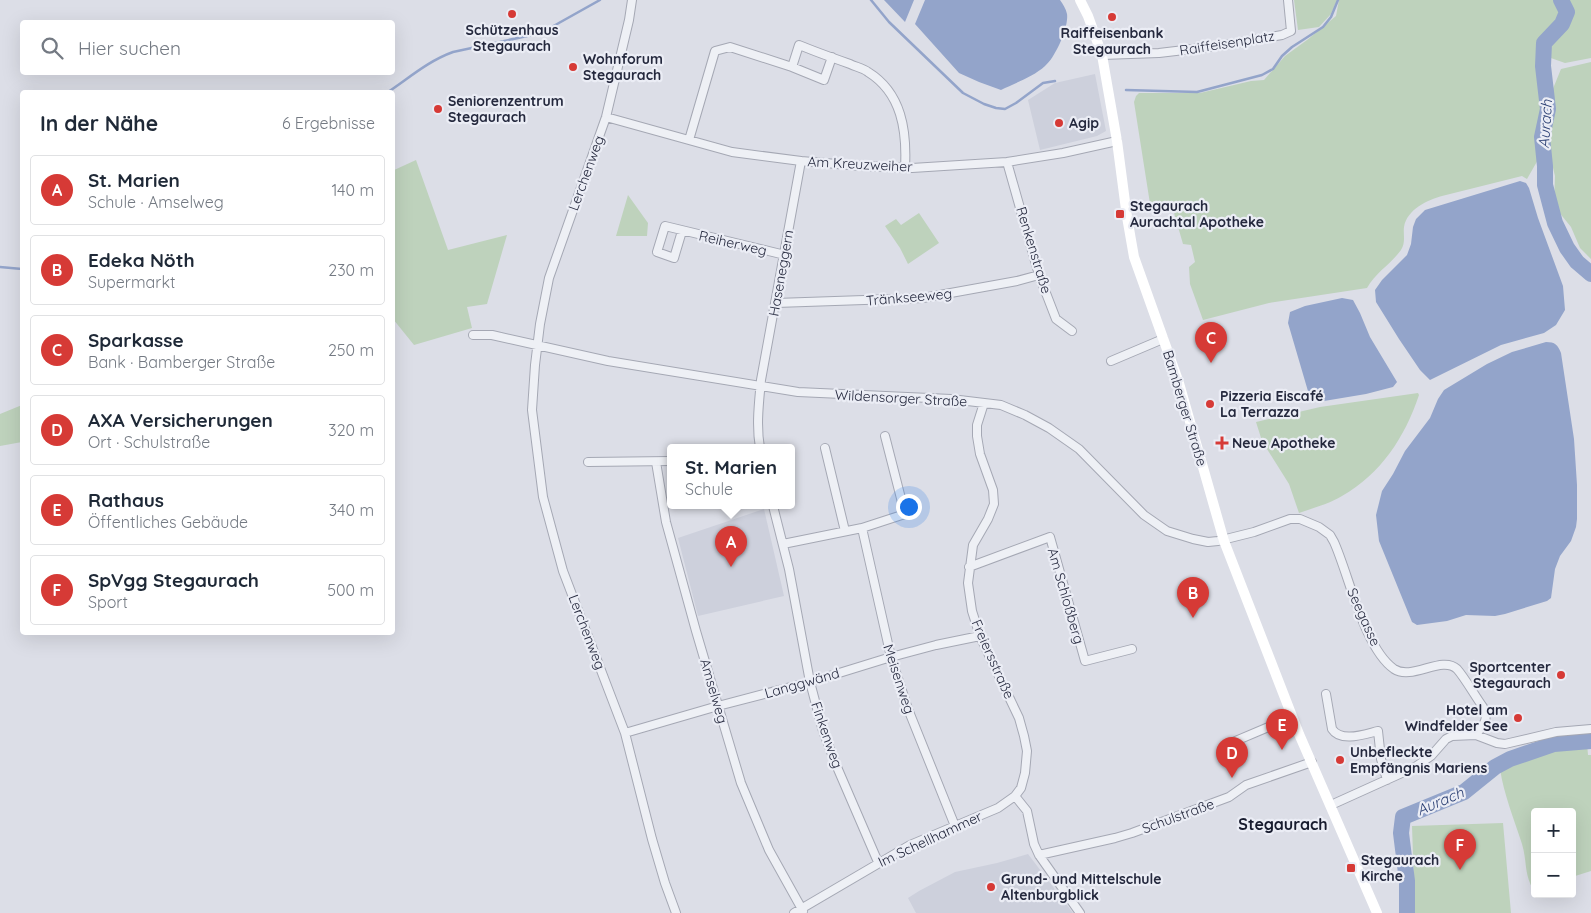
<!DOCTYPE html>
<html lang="de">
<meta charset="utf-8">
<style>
body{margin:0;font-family:Quicksand,sans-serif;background:#f2f2f3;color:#1f2937}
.controls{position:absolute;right:15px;bottom:15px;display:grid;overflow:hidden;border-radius:5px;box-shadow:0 5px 20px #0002}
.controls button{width:45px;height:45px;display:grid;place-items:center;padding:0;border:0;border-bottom:1px solid #e0e1e3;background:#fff;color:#1f2937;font:25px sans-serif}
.you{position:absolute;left:908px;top:506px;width:18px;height:18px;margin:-12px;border:4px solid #fff;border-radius:50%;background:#1a73e8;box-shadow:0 0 0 8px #1a73e833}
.badge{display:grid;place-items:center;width:32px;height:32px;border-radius:50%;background:#d63a36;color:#fff;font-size:16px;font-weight:700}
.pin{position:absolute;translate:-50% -41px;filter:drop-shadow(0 1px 2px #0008)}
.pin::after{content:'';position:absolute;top:26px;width:18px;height:15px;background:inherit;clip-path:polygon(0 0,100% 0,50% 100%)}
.popup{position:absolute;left:667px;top:444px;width:128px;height:65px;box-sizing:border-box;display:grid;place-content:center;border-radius:5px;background:#fff;filter:drop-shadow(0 1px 4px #0005);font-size:16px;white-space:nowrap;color:#747a83}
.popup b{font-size:19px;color:#1f2937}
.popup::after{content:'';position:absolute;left:50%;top:100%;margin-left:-10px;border:10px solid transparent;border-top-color:#fff}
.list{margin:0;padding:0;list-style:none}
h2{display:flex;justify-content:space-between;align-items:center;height:65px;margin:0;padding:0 20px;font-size:21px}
h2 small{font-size:16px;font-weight:400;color:#747a83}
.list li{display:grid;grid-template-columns:32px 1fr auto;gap:15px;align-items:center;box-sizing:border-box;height:70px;margin:0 10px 10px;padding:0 10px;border:1px solid #e0e1e3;border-radius:5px}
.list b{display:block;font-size:19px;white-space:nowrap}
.list p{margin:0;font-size:16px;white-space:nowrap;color:#747a83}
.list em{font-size:16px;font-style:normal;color:#747a83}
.icon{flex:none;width:28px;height:28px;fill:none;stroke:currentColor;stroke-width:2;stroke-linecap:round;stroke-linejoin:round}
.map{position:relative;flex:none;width:1591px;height:913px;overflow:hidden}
.search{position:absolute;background:#fff;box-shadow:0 5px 20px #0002;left:20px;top:20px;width:375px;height:55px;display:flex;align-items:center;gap:12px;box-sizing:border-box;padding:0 18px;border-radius:5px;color:#747a83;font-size:19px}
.panel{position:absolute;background:#fff;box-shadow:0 5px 20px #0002;left:20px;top:90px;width:375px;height:545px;border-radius:5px}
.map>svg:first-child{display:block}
</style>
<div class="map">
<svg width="1591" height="913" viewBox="0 0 1591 913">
<rect width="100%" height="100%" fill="#dcdee7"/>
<path fill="#cdd0dc" d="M1095,74L1106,131L1097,136L1040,150L1028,100L1055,83Z
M764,509L784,596L698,616L678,538Z
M1028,854L1073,913H916L908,898L919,891L955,872L997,863Z"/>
<path fill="#bed2bc" d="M1294,0H1337L1331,14L1319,27L1298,30Z
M1339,0H1557L1561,14L1559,19L1544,38L1540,50L1546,109L1538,142L1539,158L1527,179L1522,176L1442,196C1428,200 1407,209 1404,227C1403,235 1406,242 1401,250C1391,264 1375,273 1367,288L1269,303L1203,320L1190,284L1189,267L1195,262L1191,245L1183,244L1172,206L1151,210L1134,102L1136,96L1139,93H1200L1251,81L1264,80L1285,56L1307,40L1336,16Z
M1565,0H1591V58L1565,63L1548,57C1541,35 1579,34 1565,0Z
M1591,62V259L1580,248L1571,227L1554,206L1555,176L1545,135L1552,110L1550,96L1561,69Z
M416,160L448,250L507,235L487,304L467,307L472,328L414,345L393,319L392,171Z
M628,195L648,223L647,236H616Z
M919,213L939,243L908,264L900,248L885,226L896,219L901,225Z
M1418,393L1419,395C1405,437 1381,474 1342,496C1329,504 1313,508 1299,513L1289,484L1262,441L1256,422L1320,407Z
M22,405V442L0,446V414Z
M1587,743L1588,755H1591V871L1572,877V812H1535V888L1533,889C1524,874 1527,860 1522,844C1514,819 1504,795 1500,769L1530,755L1556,747Z
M1503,823L1511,913H1415L1412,826Z"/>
<path fill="#93a4ca" d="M884,0H914L905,22Z
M925,0H1060C1063,4 1066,9 1067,14C1069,27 1055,58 1045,66C1033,77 1015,83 1001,90L979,82L959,73L915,24Z
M1520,181L1526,183L1529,188L1538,218L1563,286L1565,310L1556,325L1544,333L1501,345L1430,380L1420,370L1399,339L1376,302L1375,290L1382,280L1407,255L1411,244L1413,227L1416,219L1425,210Z
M1342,298L1353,300L1360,313L1370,337L1397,382L1393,387L1366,394L1318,402L1310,398L1288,323L1290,312L1305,306Z
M1546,342C1555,342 1558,345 1561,353L1574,439L1577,485V519L1576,527L1571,541L1560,556L1555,569L1551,598L1547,601L1505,614L1495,616L1466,615L1447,621L1417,625L1412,622L1379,541L1376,515L1382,491L1393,474L1405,451L1430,418L1438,399L1444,390L1487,364L1512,352Z"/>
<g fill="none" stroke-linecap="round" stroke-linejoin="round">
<path stroke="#93a4ca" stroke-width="2.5" d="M871,0L889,22L963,93L984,104L996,108L1005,109L1016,103L1043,83L1055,81
M1126,90L1197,92L1262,75L1273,69L1282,56L1292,47L1323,27L1331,17L1338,0
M388,92C409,78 428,61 453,52L541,33L600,0
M0,267L22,269"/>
<path stroke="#93a4ca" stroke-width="16" d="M1561,0L1567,12L1562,24L1544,43L1543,66L1548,109L1542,137L1545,166V185L1555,223L1567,248L1577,262L1591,274
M1407,913V881L1401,833L1403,817L1464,792L1495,767L1510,759L1554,744L1591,741"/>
<defs>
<path id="street" d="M632,0L629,20L606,117L549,278L540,324L535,365L532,410L543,497L563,571L625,733L652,839L665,883L676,913
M1102,55L1159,53L1218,46L1282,35L1291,31L1288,0
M792,67L824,80L832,57
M606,117L732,152L801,161L861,166L912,168L1007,162L1063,153L1117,141
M689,140L715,51L730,47L792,67L799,45C816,52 833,58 850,64C856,67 863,68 868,72C902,93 907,131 905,168
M1007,162L1039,275L1056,319L1072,331
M682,231L674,258L657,252L665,226L785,255
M776,303L923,298L1017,281L1039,275
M473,335H492L608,361L798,392L951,399L1001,405L1025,415L1049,428L1079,449L1144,515L1167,531L1193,539L1208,542L1218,541L1254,532L1290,519H1300L1319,527L1330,535L1334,542C1349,575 1364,648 1394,669C1412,681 1442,655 1457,669C1465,678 1475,696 1483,707C1489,721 1484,723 1476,735
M1111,361L1163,339
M760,448C756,425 759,403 761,380L801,161
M825,448L845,531
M588,462L671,461
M656,462L666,522L696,631L741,783L769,850L803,911
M773,506L789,569L810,682L823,731L837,767L878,862
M862,528L891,657L908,709L955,826
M783,544L862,528L905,514L885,436
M969,567L1050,537L1085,661L1132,649
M1326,694L1332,729C1341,743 1365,734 1378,731L1381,759L1387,780
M625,733L718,706L810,682L891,657L936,645L980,636
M1226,745L1292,717
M1015,796L1027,811L1034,844L1039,855L1080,913
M1331,805L1415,767L1431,756L1446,739L1452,736L1476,735L1497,743L1505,744L1556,732L1591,729
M1039,855L1115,838L1132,833L1229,797L1246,785L1312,762
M794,913L910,845L998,808L1015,796L1021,788L1025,773L1027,751L1024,736L1019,718L980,636L972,611L968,583L973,545L988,519L994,504L993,490L980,454L977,436V425L984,403"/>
</defs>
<use href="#street" stroke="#a5a8b4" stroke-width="10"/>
<use href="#street" stroke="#eef0f5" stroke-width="8"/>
<path stroke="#fff" stroke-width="10" d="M1080,0L1088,16L1102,55L1117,141L1127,217L1134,257L1179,383L1224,541L1299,734L1377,913"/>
</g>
<g fill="#d63a36" stroke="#ebedf5" stroke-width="2">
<circle cx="512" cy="14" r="5"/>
<circle cx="1112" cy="17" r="5"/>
<circle cx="573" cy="67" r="5"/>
<circle cx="438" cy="109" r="5"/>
<circle cx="1059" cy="123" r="5"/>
<rect x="1115" y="209" width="10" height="10" rx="2.5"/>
<circle cx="1210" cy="404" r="5"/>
<path d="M1219.5 435.5h5v5h5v5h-5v5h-5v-5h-5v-5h5z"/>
<circle cx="1561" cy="675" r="5"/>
<circle cx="1518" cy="718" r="5"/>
<circle cx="1340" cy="760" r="5"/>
<rect x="1346" y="863" width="10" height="10" rx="2.5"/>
<circle cx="991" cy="887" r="5"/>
</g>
<g text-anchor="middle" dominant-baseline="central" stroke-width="4.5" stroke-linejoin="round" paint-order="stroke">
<g font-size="14" font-weight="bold" fill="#25293e" stroke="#ebedf5" text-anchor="start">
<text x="512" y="30" text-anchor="middle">Schützenhaus<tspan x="512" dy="16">Stegaurach</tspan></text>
<text x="1112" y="33" text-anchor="middle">Raiffeisenbank<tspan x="1112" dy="16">Stegaurach</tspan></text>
<text x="583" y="59">Wohnforum<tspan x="583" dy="16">Stegaurach</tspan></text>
<text x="448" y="101">Seniorenzentrum<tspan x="448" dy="16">Stegaurach</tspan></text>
<text x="1069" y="123">Agip</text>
<text x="1130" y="206">Stegaurach<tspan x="1130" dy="16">Aurachtal Apotheke</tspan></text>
<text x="1220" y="396">Pizzeria Eiscafé<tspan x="1220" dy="16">La Terrazza</tspan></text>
<text x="1232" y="443">Neue Apotheke</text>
<text x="1551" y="667" text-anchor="end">Sportcenter<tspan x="1551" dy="16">Stegaurach</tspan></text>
<text x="1508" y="710" text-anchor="end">Hotel am<tspan x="1508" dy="16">Windfelder See</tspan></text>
<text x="1350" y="752">Unbefleckte<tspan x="1350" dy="16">Empfängnis Mariens</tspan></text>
<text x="1361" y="860">Stegaurach<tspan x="1361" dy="16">Kirche</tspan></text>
<text x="1001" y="879">Grund- und Mittelschule<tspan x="1001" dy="16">Altenburgblick</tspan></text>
</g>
<g font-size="14" fill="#25293e" stroke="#ebedf5">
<text transform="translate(1227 43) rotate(-9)">Raiffeisenplatz</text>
<text transform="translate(860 164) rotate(3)">Am Kreuzweiher</text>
<text transform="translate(586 173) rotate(-70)">Lerchenweg</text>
<text transform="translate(733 243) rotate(13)">Reiherweg</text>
<text transform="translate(1034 250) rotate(73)">Renkenstraße</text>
<text transform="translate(781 273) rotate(-80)">Haseneggern</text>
<text transform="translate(909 297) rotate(-5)">Tränkseeweg</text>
<text transform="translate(901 398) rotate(3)">Wildensorger Straße</text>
<text transform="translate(1185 408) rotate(73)">Bamberger Straße</text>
<text transform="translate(1066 596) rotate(74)">Am Schloßberg</text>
<text transform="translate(1364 617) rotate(66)">Seegasse</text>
<text transform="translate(587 632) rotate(69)">Lerchenweg</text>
<text transform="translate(993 659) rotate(66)">Freiersstraße</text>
<text transform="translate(899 679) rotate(72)">Meisenweg</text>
<text transform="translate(802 683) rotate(-16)">Langgwänd</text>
<text transform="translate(714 691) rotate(74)">Amselweg</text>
<text transform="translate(827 735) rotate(71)">Finkenweg</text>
<text transform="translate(1178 816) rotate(-20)">Schulstraße</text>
<text transform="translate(930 839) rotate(-25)">Im Schellhammer</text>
</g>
<g font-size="15" font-style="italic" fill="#2c4074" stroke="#ebedf5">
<text transform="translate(1545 124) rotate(-86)">Aurach</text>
<text transform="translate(1440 801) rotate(-23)">Aurach</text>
</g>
<g font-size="16" font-weight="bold" fill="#171b2e" stroke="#ebedf5">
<text x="1283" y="824">Stegaurach</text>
</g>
</g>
</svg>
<div class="controls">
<button>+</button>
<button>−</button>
</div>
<div class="you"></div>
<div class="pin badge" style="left:731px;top:567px">A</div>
<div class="popup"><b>St. Marien</b>Schule</div>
<div class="pin badge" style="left:1193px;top:618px">B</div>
<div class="pin badge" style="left:1211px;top:363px">C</div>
<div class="pin badge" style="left:1232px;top:778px">D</div>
<div class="pin badge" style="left:1282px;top:750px">E</div>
<div class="pin badge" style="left:1460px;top:870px">F</div>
<div class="search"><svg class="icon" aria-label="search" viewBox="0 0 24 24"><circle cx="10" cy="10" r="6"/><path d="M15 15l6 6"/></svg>Hier suchen</div>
<section class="panel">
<h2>In der Nähe<small>6 Ergebnisse</small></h2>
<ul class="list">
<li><span class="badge">A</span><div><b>St. Marien</b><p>Schule · Amselweg</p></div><em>140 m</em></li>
<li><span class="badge">B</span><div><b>Edeka Nöth</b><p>Supermarkt</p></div><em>230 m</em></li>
<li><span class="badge">C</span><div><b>Sparkasse</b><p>Bank · Bamberger Straße</p></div><em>250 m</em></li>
<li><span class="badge">D</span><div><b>AXA Versicherungen</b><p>Ort · Schulstraße</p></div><em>320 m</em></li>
<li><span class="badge">E</span><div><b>Rathaus</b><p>Öffentliches Gebäude</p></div><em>340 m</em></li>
<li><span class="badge">F</span><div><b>SpVgg Stegaurach</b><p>Sport</p></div><em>500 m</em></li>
</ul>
</section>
</div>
